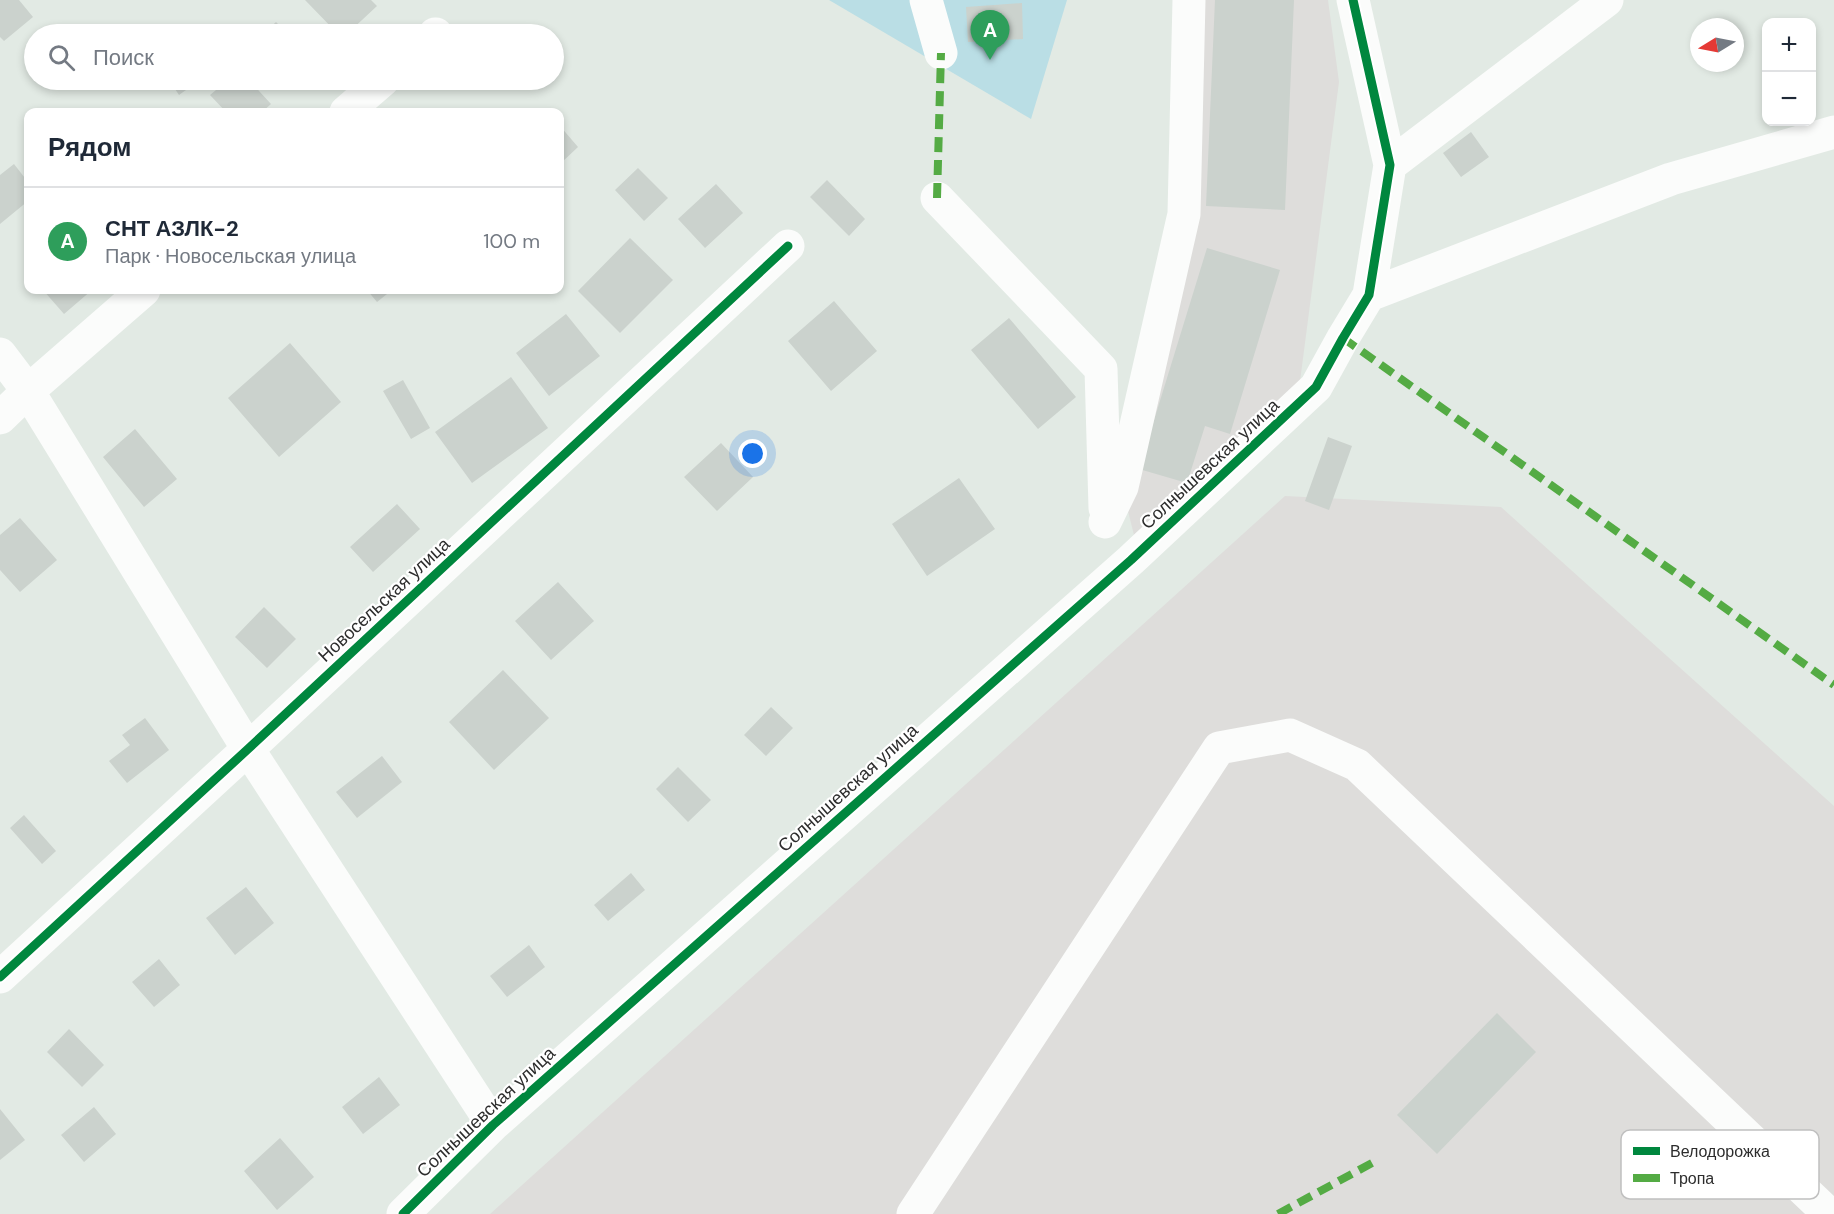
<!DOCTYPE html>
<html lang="ru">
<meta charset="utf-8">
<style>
body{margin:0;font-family:"DM Sans",sans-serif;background:#f2f2f3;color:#1f2937}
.controls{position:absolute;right:18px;top:18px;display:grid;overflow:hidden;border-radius:12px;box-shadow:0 3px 9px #0003}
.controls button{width:54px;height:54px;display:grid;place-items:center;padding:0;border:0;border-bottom:2px solid #e0e1e3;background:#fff;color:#1f2937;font:30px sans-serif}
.compass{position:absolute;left:1690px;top:18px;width:54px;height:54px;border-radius:50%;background:#fff;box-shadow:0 3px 9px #0003;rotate:260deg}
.you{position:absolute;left:753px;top:454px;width:21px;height:21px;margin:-15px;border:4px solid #fff;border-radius:50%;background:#1a73e8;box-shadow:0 0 0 9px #1a73e833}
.badge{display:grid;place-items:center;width:39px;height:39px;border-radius:50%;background:#6c6f6d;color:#fff;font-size:20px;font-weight:700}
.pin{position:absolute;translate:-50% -50px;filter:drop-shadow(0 2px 3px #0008)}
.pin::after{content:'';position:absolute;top:32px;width:21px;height:18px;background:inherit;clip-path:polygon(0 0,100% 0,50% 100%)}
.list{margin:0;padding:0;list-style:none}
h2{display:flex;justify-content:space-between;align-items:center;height:78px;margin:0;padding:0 24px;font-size:26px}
h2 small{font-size:20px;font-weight:400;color:#747a83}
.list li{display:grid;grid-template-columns:39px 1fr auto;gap:18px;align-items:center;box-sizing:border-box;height:108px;padding:0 24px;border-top:2px solid #e0e1e3}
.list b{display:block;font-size:22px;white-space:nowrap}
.list p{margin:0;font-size:20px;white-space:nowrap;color:#747a83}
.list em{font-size:20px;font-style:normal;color:#747a83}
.icon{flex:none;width:33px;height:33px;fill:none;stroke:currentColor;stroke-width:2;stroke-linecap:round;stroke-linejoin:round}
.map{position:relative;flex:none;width:1834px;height:1214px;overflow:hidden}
.search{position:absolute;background:#fff;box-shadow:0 3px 9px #0003;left:24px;top:24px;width:540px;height:66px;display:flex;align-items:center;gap:15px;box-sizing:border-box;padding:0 21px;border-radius:33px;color:#747a83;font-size:22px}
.panel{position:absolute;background:#fff;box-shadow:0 3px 9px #0003;left:24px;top:108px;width:540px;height:186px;border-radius:12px}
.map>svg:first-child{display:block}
</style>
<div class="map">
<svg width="1834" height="1214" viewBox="0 0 1834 1214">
<rect width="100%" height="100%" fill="#e2eae4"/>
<path fill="#dedddb" d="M1176,0H1328L1339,82L1299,389L1134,535L1122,487L1169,206Z
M1285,496L1501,507L1834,806V1214H490Z"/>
<path fill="#badee5" d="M829,0H1067L1031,119Z"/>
<path fill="#cbd2cd" d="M0,0H19L33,17L4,41L0,37Z
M305,0H371L377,6L347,34H338Z
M1215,0H1294L1285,210L1206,206Z
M1022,3L1023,39L968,42L966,7Z
M276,22L288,34H263Z
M169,80H189L193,85L179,95Z
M228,80H249L271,104L262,112H226L210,95Z
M295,80H309L302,86Z
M560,126L578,147L560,164Z
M1471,132L1489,157L1461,177L1443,153Z
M14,164L28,182V201L0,224V175Z
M638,168L668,198L644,221L615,190Z
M827,180L865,219L849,236L810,197Z
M716,184L743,213L705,248L678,219Z
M630,238L673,280L620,333L578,291Z
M1207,248L1280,270L1230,434L1205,426L1187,483L1139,469Z
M43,290H92L64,314Z
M367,290H392L377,302Z
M834,301L877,351L831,391L788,341Z
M566,314L600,356L549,396L516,353Z
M1009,318L1076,397L1038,429L971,350Z
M290,343L341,402L279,457L228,398Z
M511,377L548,428L472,483L435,432Z
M403,380L430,428L411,439L383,391Z
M135,429L177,479L144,507L103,457Z
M1328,437L1352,446L1329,510L1305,501Z
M721,443L753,477L717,511L684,477Z
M959,478L995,529L927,576L892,524Z
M397,504L420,529L373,572L350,547Z
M20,518L57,560L20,592L0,570V535Z
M558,582L594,621L551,660L515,621Z
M264,607L296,639L267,668L235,637Z
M503,670L549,718L494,770L449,722Z
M771,707L793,728L766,756L744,735Z
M145,718L169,750L127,783L109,761L130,745L122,735Z
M382,756L402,782L357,818L336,792Z
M678,767L711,800L688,822L656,789Z
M24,815L56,851L42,864L10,828Z
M631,873L645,890L608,921L594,905Z
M246,887L274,923L235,955L206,918Z
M529,945L545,967L507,997L490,976Z
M159,959L180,985L154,1007L132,982Z
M1497,1013L1536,1052L1437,1154L1397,1115Z
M69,1029L104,1065L82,1087L47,1052Z
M379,1077L400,1105L363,1134L342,1107Z
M94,1107L116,1134L84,1162L61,1135Z
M0,1109L25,1140L0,1160Z
M280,1138L314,1177L277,1210L244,1171Z"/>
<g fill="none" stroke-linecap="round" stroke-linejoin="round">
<path stroke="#fbfcfb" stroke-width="33" d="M926,0L941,53
M435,34H436
M346,112L383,80
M1390,165L1607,0
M937,198L1101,369L1105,508
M1369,295L1671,179L1834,132
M0,354L28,391L248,749L493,1125
M0,418L28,391L144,290
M1105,522L1122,487L1184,214L1189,0
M0,977L248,749L788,246
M403,1214L493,1125L1131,560L1316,387L1343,338L1369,295L1390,165L1353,0
M913,1214L1219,748L1290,735L1357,765L1829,1214"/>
<path stroke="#54ab44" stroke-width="8" stroke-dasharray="15 8" stroke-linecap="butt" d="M937,198L941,53
M1343,338L1834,685
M1278,1214L1372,1163"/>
<defs>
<path id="cycleway" d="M0,977L248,749L788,246
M403,1214L493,1125L1131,560L1316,387L1343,338L1369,295L1390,165L1353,0"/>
</defs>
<use href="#cycleway" stroke="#fff" stroke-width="13"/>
<use href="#cycleway" stroke="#00873e" stroke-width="9"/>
</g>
<g text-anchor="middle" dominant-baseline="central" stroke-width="4.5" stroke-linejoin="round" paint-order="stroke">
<g font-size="18" fill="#2d2d2d" stroke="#fff">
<text transform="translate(1210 464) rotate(-43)">Солнышевская улица</text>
<text transform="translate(384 600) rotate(-43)">Новосельская улица</text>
<text transform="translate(848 788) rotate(-42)">Солнышевская улица</text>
<text transform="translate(486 1112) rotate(-43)">Солнышевская улица</text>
</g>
</g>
<rect x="1621" y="1130" width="198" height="69" rx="9" fill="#fff" stroke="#c0c0c0" stroke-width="1.5"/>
<rect x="1633" y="1147" width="27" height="8" fill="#00873e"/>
<rect x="1633" y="1174" width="27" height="8" fill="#54ab44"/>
<g font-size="16" fill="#2d2d2d">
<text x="1670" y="1157">Велодорожка</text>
<text x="1670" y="1184">Тропа</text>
</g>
</svg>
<div class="controls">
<button>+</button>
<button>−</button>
</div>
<svg class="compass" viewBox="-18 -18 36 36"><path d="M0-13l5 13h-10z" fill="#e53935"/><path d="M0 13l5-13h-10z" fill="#747a83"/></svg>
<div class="you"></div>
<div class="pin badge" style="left:990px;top:60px;background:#2e9e5b">A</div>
<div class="search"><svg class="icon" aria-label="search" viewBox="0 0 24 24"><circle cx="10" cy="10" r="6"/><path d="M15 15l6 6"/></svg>Поиск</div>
<section class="panel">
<h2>Рядом<small></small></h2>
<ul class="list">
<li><span class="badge" style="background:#2e9e5b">A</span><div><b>СНТ АЗЛК-2</b><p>Парк · Новосельская улица</p></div><em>100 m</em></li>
</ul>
</section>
</div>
